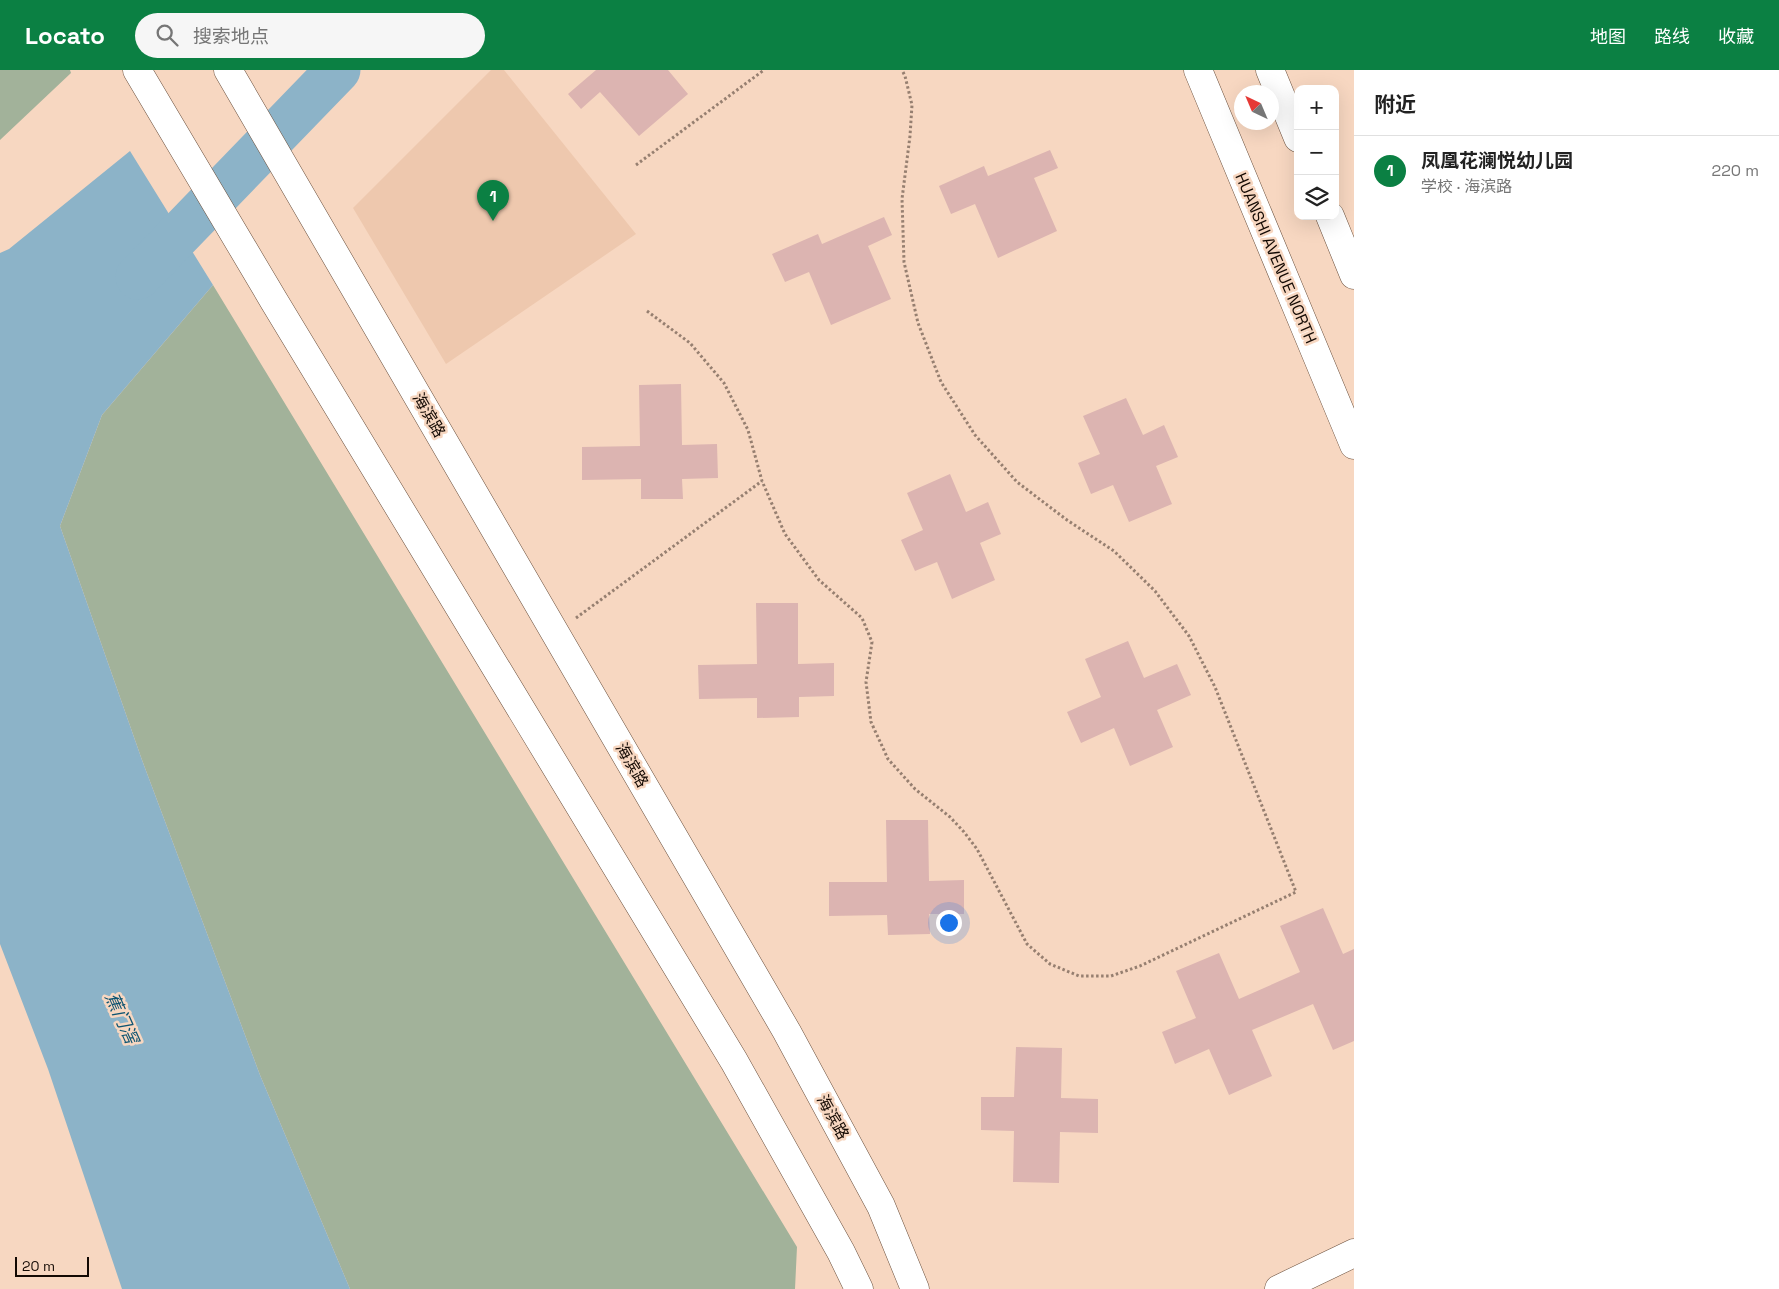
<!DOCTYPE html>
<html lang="zh">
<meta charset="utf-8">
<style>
body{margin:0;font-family:"Space Grotesk","Noto Sans SC",sans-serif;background:#f6f6f6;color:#222}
.controls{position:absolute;right:15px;top:15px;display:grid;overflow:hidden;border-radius:10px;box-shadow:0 5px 20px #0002}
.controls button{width:45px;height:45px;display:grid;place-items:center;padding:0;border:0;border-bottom:1px solid #e0e0e0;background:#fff;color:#222;font:25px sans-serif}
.compass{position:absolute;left:1234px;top:15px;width:45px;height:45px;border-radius:50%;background:#fff;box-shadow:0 5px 20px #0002;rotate:316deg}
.scale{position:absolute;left:15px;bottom:12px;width:74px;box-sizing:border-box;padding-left:5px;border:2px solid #130903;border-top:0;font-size:14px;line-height:18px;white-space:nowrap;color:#130903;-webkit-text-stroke:4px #f7d7c1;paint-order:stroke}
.you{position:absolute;left:948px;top:852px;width:18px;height:18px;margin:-12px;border:4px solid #fff;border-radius:50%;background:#1a73e8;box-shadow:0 0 0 8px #1a73e833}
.badge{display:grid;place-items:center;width:32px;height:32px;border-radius:50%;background:#0b8043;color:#fff;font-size:16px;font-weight:700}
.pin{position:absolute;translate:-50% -41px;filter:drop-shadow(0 1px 2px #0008)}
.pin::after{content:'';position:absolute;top:26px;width:18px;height:15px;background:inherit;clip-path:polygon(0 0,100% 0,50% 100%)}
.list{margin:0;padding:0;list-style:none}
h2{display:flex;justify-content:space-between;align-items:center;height:65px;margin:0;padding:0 20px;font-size:21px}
h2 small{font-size:16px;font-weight:400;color:#767676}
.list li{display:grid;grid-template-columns:32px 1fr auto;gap:15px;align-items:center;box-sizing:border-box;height:70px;padding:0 20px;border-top:1px solid #e0e0e0}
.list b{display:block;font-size:19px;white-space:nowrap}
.list p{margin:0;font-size:16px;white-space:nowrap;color:#767676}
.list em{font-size:16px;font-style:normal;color:#767676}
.icon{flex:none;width:28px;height:28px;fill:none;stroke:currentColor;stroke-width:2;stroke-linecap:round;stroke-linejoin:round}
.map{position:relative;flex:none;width:1354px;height:1219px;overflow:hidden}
header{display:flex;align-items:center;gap:30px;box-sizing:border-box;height:70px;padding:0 25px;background:#0b8043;color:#fff}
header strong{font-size:24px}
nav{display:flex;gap:28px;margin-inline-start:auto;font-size:18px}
.search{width:350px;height:45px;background:#f6f6f6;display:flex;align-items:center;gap:12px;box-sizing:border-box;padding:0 18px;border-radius:28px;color:#767676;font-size:19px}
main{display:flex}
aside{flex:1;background:#fff}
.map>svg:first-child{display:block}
</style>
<header>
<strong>Locato</strong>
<div class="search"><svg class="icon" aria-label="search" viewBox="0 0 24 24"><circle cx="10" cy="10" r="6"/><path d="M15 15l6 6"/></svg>搜索地点</div>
<nav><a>地图</a><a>路线</a><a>收藏</a></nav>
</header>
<main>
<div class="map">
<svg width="1354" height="1219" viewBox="0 0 1354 1219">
<rect width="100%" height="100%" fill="#f7d7c1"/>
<path fill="#eec8ae" d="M491,0H504L636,164L446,294L353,138Z"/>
<path fill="#a2b29a" d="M0,0H70L71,3L0,70Z
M213,215L797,1177L795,1219H350L260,1005L142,690L60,456L102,345Z"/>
<path fill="#8cb3c8" d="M130,81L213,215L102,345L60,456L142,690L260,1005L350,1219H122L48,999L0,874V183L9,179Z"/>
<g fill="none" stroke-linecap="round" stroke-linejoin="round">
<path stroke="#8cb3c8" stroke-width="45" d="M138,207L338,0"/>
</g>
<path fill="#dcb4b1" d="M596,0H668L688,24L639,66L600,22L581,39L568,24Z
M1050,80L1058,98L1034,108L1057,161L998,188L975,134L951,144L939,116L984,96L988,106Z
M884,147L892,165L868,176L891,229L831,255L809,202L785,212L772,184L818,164L822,174Z
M681,314L682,375L717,374L718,408L682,409L683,429H641V409L582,410V377L640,376L639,315Z
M1126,328L1143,365L1164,355L1178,387L1156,396L1172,434L1129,452L1113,415L1091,424L1078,393L1100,384L1083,346Z
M950,404L966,442L988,432L1001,464L980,473L995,510L952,529L937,492L915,501L901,470L923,460L907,423Z
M756,533H798V594L834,593V626L799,627V647L757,648V628L699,629L698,595L757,594Z
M1128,571L1144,608L1177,594L1191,625L1157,640L1173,677L1130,696L1114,658L1081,673L1067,642L1101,627L1085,589Z
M886,750H928L929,811L964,810V844H929L930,864L888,865L887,845L829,846V812H887Z
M1323,838L1343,884L1354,879V971L1333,980L1313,934L1252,960L1272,1006L1229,1025L1209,979L1175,994L1162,962L1196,948L1176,901L1219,883L1239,929L1300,902L1280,856Z
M1016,977L1062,978L1061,1028L1098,1029V1063L1060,1062L1059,1113L1013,1112L1014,1061L981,1060V1027H1014Z"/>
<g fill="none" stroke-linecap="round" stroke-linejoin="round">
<defs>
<path id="tertiary" d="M137,0L274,231L734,991L841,1182L859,1219
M228,0L787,962L881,1136L915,1219"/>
<path id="secondary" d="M1279,1219L1354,1183"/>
<path id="primary" d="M1198,0L1354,375
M1270,0L1298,68
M1330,146L1354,205"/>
</defs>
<use href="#tertiary" stroke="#6b503d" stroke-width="29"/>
<use href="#secondary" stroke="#6b503d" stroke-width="29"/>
<use href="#primary" stroke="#6b503d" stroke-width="29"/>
<path stroke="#967f70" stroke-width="3" stroke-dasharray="2.5 2.5" stroke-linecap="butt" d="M636,95L764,0
M647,241L690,273L724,313L748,360L762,411L785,464L819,510L862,548L872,572L866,612L871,652L888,689L915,719L950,747L964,762L977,779L1027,874L1050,894L1079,906H1111L1140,896L1296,822L1215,617L1189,566L1155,521L1114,481L1067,450L1017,412L975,365L941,312L918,253L904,192L902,129L910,66L912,35L905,6L902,0
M576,548L762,411"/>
<use href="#tertiary" stroke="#fff" stroke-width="28"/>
<use href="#secondary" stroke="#fff" stroke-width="28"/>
<use href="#primary" stroke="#fff" stroke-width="28"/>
</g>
<g text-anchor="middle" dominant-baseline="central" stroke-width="5" stroke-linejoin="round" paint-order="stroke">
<g font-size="16" fill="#130903" stroke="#f7d7c1">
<text transform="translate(1276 188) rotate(67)">HUANSHI AVENUE NORTH</text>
<text transform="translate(429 345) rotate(60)">海滨路</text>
<text transform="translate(632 695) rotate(60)">海滨路</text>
<text transform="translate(833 1047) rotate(61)">海滨路</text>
</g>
<g font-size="18" font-style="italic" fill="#0d5472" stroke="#f7d7c1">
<text transform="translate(122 948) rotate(66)">蕉门滘</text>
</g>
</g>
</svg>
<div class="controls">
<button>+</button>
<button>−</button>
<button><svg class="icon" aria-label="layers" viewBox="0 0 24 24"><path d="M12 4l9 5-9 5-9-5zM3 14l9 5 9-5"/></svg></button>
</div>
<svg class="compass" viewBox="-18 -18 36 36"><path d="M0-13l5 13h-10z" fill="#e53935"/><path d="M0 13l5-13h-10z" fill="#767676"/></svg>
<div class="scale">20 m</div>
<div class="you"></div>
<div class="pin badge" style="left:493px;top:151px">1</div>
</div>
<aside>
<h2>附近<small></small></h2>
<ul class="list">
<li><span class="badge">1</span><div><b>凤凰花澜悦幼儿园</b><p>学校 · 海滨路</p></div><em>220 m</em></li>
</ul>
</aside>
</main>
